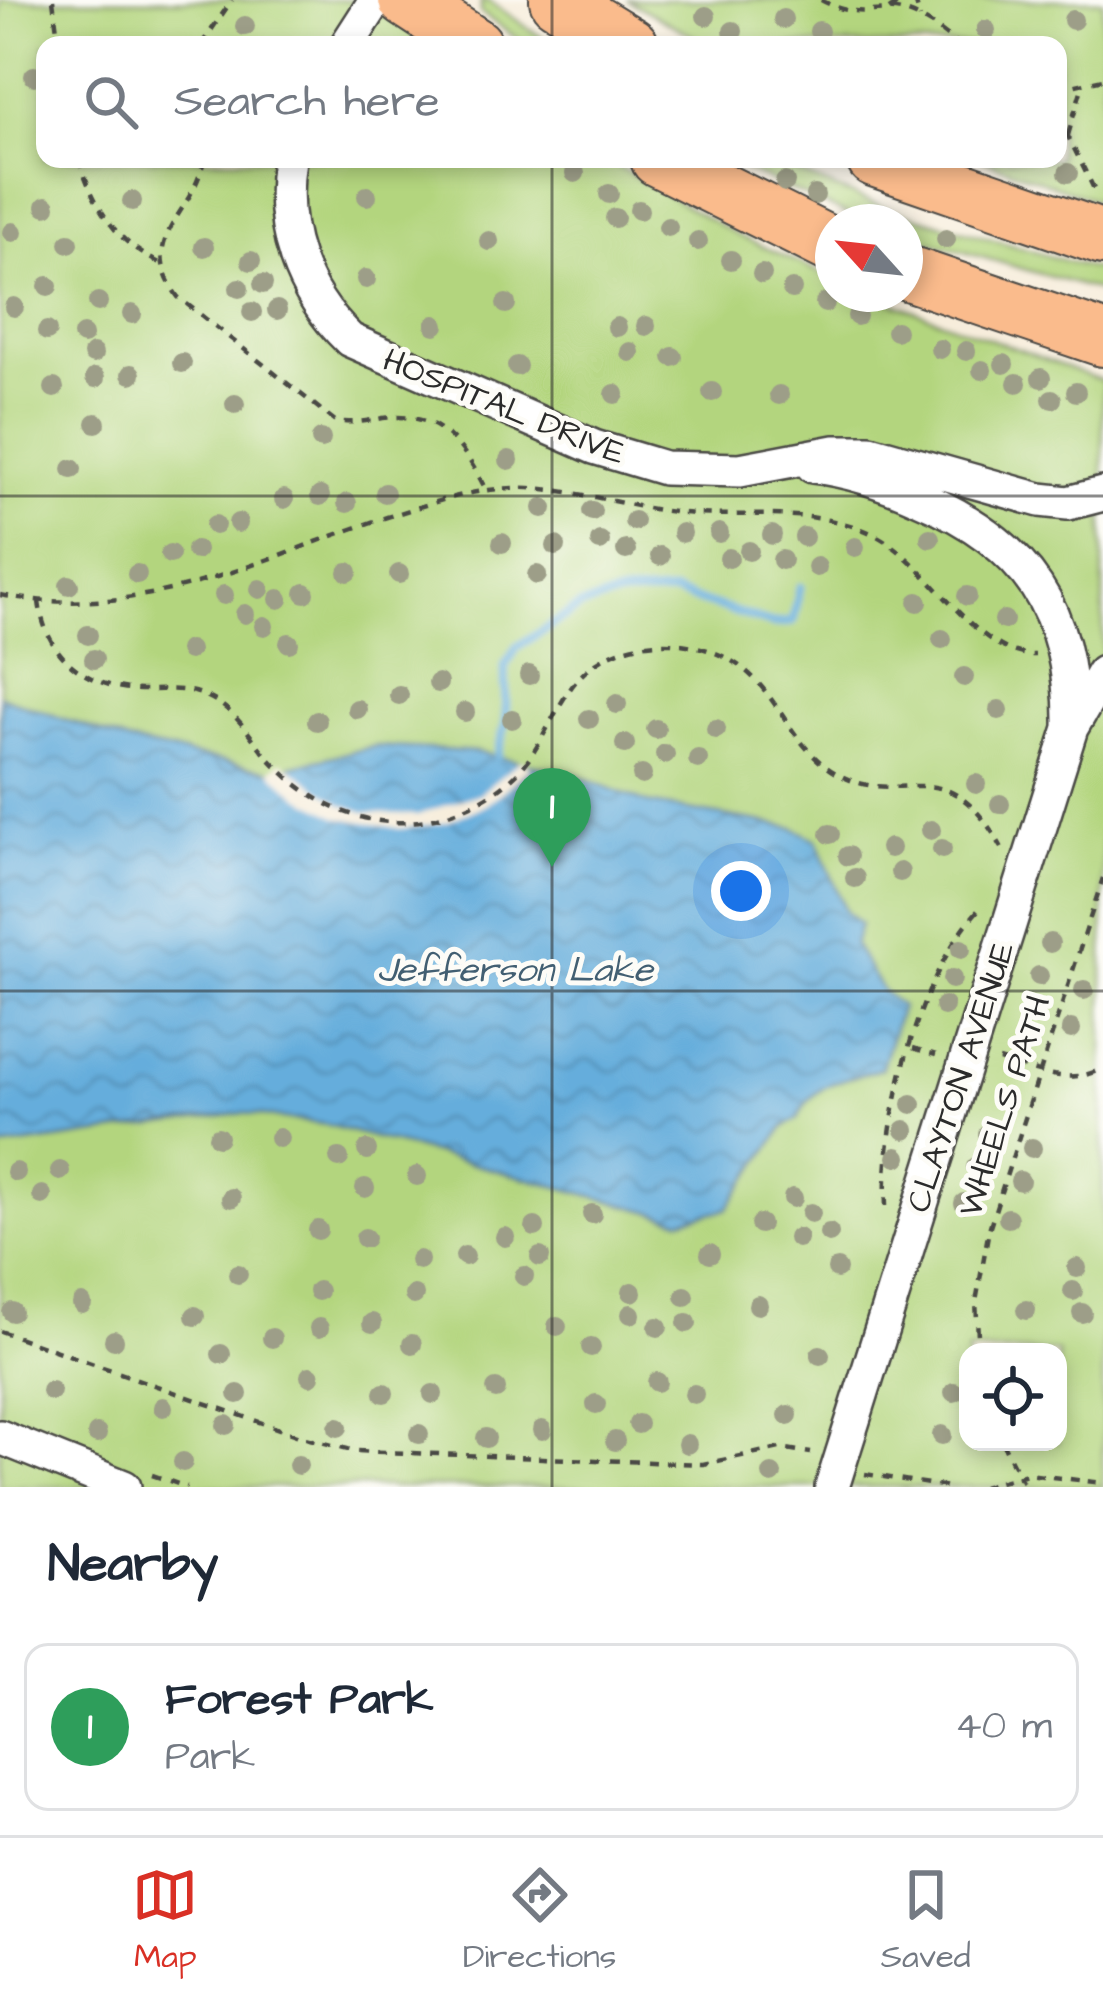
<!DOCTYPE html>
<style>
body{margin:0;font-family:"Architects Daughter",sans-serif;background:#f6f6f7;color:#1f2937}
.controls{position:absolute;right:36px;bottom:36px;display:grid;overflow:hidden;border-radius:24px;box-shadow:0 6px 18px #0003}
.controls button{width:108px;height:108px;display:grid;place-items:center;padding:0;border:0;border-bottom:3px solid #e0e1e3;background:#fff;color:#1f2937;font:60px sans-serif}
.compass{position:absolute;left:815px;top:204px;width:108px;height:108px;border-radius:50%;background:#fff;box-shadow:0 6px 18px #0003;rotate:297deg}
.you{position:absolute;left:741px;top:891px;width:42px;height:42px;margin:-30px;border:9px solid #fff;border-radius:50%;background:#1a73e8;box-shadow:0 0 0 18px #1a73e833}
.badge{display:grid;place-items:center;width:78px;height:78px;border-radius:50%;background:#d93025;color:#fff;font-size:39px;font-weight:700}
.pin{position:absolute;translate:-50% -99px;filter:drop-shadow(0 3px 6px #0008)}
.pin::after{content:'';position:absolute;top:63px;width:42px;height:36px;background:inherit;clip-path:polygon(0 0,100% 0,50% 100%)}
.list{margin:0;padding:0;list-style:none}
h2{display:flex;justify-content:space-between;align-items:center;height:156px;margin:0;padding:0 48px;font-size:51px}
h2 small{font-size:39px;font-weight:400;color:#747a83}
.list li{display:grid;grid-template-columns:78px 1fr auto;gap:36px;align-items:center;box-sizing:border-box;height:168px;margin:0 24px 24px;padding:0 24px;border:3px solid #e0e1e3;border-radius:24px}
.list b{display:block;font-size:45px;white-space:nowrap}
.list p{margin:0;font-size:39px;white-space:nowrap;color:#747a83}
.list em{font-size:39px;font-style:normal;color:#747a83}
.icon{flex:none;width:66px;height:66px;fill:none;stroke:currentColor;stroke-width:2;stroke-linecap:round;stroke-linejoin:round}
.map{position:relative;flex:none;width:1103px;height:1487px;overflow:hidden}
.search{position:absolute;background:#fff;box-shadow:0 6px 18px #0003;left:36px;right:36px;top:36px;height:132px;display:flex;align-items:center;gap:30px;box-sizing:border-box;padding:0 42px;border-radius:24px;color:#747a83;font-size:45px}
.sheet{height:348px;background:#fff}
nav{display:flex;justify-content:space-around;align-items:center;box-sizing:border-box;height:168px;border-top:3px solid #e0e1e3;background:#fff;font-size:33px;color:#747a83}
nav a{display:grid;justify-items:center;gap:6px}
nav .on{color:#d93025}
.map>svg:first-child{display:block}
</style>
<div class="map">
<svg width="1103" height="1487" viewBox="0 0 1103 1487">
<defs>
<pattern id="water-waves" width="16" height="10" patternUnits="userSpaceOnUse" patternTransform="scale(3)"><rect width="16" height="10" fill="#65addc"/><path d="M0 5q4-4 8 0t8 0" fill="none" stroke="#538db3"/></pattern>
</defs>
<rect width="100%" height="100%" fill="#fdfcf7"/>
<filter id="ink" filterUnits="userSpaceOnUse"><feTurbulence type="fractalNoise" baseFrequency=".00833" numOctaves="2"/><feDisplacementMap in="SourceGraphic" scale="24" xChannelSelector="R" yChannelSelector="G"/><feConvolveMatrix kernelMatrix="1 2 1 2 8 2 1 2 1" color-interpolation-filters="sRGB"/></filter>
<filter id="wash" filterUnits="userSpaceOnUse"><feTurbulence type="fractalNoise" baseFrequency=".004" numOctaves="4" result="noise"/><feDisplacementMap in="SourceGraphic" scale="48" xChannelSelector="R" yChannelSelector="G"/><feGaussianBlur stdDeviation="2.7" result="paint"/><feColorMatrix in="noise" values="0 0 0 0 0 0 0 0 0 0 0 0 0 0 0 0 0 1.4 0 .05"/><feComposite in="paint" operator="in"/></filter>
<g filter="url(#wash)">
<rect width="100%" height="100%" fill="#f7eddb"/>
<path fill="#b3d57e" stroke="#6f8054" stroke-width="3" fill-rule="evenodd" d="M0,0H359L438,45H45V159H604L739,236L833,278V294H870L1103,381V1487H0ZM968,1352H1058V1442H968Z
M481,0L490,2L553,45H526L481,13Z
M627,0H1103V203L981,159H1058V45H709Z
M720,159H763L880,206L1103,272V292L905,235V222H865Z"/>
<path fill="url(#water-waves)" stroke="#486c84" stroke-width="3" d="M0,696L128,742L270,771L376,746L478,752L576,775L647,803L794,828L817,840L846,912L860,924L854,945L882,990L901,1007L881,1069C847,1078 810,1083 798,1119L784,1127L727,1209L681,1220L328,1125L244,1113L0,1148Z"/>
<path fill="#f7eddb" d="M521,760L532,768L485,806L445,823L400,829L337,817L298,796L270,771L281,761L341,804L365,812L417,815L480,793Z"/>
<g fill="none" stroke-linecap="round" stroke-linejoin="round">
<path stroke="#65addc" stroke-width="9" d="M497,757L506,721L505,666L517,647L581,606L622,595L674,593L773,624L793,622L800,587"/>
</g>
</g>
<g filter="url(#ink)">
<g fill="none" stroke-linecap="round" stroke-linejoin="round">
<defs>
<path id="minor" d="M347,45L376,0
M289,159C278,228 300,292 350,340L594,447L664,468L740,470L835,452H870L1040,500L1068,503L1103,494
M813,466C850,470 887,483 920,498C1027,543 1073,612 1071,728
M0,1437L124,1487
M832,1487L1071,728L1103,673"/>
<path id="primary" d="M406,0L475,45
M557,0L631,45
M658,159L833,246
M874,159L1103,238
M905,272L1103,339"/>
</defs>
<use href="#minor" stroke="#4a4845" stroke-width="38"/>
<use href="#primary" stroke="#4a4845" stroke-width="58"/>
<path stroke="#4a4845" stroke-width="4.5" stroke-dasharray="9 9" stroke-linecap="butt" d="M53,0L59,45
M821,0C847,14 860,12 888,10C913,8 940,30 958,45
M915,0L920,18
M889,10L903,0
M201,45L232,0
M1058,89L1103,79
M1058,116L1095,191
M1068,135L1083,84
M79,159C93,204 115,243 160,263
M204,159C193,217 135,237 178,297L335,421C351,424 367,421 383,418C439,411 461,442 485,488
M0,595C148,622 251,561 387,517C435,502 479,486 529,488C578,490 625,506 673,512C739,520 809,505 871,533C929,559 972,656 1035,655
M39,601C45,658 90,690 146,690C167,690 189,687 208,697C235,710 247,732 265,754C305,801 363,831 425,820C462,813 503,793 526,763C544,739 555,709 573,685C609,637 681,632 730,660C777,686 788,744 834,772C905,814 942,742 1002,848
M913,1048L936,1055
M999,1060C1035,1070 1068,1087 1103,1068
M886,1206C882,1117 919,970 983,905
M0,1331L305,1438L356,1451L703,1464L780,1448L811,1453
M979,1352L976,1302L989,1229L1103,878
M1002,1442L1025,1487
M865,1474L948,1487
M152,1475L187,1487
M982,1487L1027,1474L1103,1483"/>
<use href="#minor" stroke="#fff" stroke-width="33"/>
<use href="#primary" stroke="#fabb8c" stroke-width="54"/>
</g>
<g fill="#9d9e88">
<circle cx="706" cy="16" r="10"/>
<circle cx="783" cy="19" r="10"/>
<circle cx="1073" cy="20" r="10"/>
<circle cx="245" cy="26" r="10"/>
<circle cx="986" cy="30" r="10"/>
<circle cx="733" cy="31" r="10"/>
<circle cx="819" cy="31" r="10"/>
<circle cx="34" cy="76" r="10"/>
<circle cx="575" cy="173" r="10"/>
<circle cx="1068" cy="173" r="10"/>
<circle cx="785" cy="182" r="10"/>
<circle cx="609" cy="194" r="10"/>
<circle cx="815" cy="195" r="10"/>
<circle cx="367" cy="196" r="10"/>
<circle cx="132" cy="201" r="10"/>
<circle cx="46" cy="206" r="10"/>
<circle cx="639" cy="210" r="10"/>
<circle cx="615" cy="218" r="10"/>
<circle cx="668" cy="227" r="10"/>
<circle cx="13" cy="232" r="10"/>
<circle cx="946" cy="239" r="10"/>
<circle cx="489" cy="241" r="10"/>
<circle cx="698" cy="241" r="10"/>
<circle cx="69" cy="243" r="10"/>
<circle cx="204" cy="247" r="10"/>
<circle cx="731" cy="260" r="10"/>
<circle cx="251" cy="261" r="10"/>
<circle cx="762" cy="274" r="10"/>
<circle cx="366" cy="279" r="10"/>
<circle cx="263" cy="284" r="10"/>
<circle cx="48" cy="286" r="10"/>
<circle cx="239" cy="288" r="10"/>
<circle cx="792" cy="289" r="10"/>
<circle cx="98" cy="302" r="10"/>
<circle cx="825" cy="303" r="10"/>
<circle cx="506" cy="304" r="10"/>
<circle cx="14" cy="307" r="10"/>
<circle cx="277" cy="310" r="10"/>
<circle cx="252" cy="312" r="10"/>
<circle cx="132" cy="314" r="10"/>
<circle cx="857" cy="316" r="10"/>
<circle cx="435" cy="325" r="10"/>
<circle cx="646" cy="326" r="10"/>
<circle cx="617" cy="327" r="10"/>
<circle cx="47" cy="331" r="10"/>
<circle cx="896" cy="331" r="10"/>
<circle cx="83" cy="335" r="10"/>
<circle cx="940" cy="349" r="10"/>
<circle cx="966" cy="351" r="10"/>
<circle cx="630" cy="352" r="10"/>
<circle cx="93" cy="354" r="10"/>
<circle cx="673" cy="357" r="10"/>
<circle cx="182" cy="363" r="10"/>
<circle cx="1004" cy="364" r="10"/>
<circle cx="517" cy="366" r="10"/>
<circle cx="982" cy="370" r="10"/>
<circle cx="131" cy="374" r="10"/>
<circle cx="95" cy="378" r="10"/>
<circle cx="1041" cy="378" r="10"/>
<circle cx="1017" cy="383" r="10"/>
<circle cx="54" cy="388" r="10"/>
<circle cx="712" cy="392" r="10"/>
<circle cx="1076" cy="392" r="10"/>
<circle cx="615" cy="394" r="10"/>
<circle cx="779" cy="395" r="10"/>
<circle cx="1052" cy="399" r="10"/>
<circle cx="235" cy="404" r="10"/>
<circle cx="96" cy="423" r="10"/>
<circle cx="321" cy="439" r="10"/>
<circle cx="509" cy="460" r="10"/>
<circle cx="72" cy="469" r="10"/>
<circle cx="385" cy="493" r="10"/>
<circle cx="320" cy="496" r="10"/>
<circle cx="284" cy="499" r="10"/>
<circle cx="347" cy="503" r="10"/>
<circle cx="543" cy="508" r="10"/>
<circle cx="592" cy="511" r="10"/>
<circle cx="634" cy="521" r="10"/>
<circle cx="238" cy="523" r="10"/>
<circle cx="215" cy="525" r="10"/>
<circle cx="682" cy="533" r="10"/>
<circle cx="719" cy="533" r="10"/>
<circle cx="772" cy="535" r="10"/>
<circle cx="804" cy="537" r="10"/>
<circle cx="930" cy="538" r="10"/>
<circle cx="600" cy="541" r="10"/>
<circle cx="502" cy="543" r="10"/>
<circle cx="556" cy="546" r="10"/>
<circle cx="855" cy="547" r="10"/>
<circle cx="196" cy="550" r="10"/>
<circle cx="626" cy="550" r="10"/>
<circle cx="749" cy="551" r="10"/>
<circle cx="170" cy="554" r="10"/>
<circle cx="660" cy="556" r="10"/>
<circle cx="729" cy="558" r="10"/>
<circle cx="782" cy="560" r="10"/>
<circle cx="817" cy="567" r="10"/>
<circle cx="348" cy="572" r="10"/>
<circle cx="137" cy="574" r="10"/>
<circle cx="399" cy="574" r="10"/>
<circle cx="537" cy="575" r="10"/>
<circle cx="69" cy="585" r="10"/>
<circle cx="260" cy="589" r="10"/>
<circle cx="305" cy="593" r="10"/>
<circle cx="224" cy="595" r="10"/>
<circle cx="967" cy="596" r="10"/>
<circle cx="279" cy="599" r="10"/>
<circle cx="918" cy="602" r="10"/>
<circle cx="245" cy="614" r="10"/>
<circle cx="1004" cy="620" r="10"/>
<circle cx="264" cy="626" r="10"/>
<circle cx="88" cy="635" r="10"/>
<circle cx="942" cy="639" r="10"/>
<circle cx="289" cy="643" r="10"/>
<circle cx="189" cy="650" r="10"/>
<circle cx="94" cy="659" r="10"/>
<circle cx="529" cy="675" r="10"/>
<circle cx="964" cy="677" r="10"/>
<circle cx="438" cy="683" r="10"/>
<circle cx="399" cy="695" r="10"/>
<circle cx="617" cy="704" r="10"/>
<circle cx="357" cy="709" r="10"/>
<circle cx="999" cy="710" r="10"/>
<circle cx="465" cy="712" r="10"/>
<circle cx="512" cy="719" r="10"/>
<circle cx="589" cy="719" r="10"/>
<circle cx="317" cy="721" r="10"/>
<circle cx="656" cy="729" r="10"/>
<circle cx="716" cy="729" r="10"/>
<circle cx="625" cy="744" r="10"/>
<circle cx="665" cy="754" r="10"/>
<circle cx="698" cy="759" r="10"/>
<circle cx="642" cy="775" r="10"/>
<circle cx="976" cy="784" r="10"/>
<circle cx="1000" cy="804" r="10"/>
<circle cx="931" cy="830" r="10"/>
<circle cx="830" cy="834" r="10"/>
<circle cx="890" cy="848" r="10"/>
<circle cx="942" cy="849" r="10"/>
<circle cx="848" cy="856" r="10"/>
<circle cx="900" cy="872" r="10"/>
<circle cx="855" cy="878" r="10"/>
<circle cx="1050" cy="943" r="10"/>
<circle cx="961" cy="949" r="10"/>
<circle cx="1039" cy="976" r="10"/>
<circle cx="952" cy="979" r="10"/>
<circle cx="1084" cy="990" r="10"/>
<circle cx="944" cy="1006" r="10"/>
<circle cx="1071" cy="1029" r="10"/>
<circle cx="912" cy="1104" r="10"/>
<circle cx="905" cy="1130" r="10"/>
<circle cx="988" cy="1134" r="10"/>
<circle cx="218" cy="1137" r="10"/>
<circle cx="279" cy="1138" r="10"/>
<circle cx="1032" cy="1148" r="10"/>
<circle cx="367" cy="1150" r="10"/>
<circle cx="897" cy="1157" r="10"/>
<circle cx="339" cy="1158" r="10"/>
<circle cx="976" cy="1167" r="10"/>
<circle cx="60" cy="1171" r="10"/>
<circle cx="16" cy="1172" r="10"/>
<circle cx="417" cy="1176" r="10"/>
<circle cx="1020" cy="1181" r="10"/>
<circle cx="365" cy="1188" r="10"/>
<circle cx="42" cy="1195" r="10"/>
<circle cx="231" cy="1198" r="10"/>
<circle cx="793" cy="1198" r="10"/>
<circle cx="964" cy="1203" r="10"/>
<circle cx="811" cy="1213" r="10"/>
<circle cx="592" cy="1214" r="10"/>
<circle cx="1008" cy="1218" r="10"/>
<circle cx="760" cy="1224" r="10"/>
<circle cx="535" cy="1227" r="10"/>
<circle cx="318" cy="1230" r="10"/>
<circle cx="829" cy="1233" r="10"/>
<circle cx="505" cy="1237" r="10"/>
<circle cx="365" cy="1238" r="10"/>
<circle cx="798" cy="1238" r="10"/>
<circle cx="710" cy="1254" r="10"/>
<circle cx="465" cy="1256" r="10"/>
<circle cx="540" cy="1257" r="10"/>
<circle cx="419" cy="1260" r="10"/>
<circle cx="1077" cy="1268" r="10"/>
<circle cx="837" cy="1269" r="10"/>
<circle cx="238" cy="1274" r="10"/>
<circle cx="524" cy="1276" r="10"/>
<circle cx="318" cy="1291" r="10"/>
<circle cx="1073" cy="1291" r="10"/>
<circle cx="632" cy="1292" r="10"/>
<circle cx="414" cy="1295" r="10"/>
<circle cx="685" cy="1296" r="10"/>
<circle cx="82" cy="1304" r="10"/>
<circle cx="758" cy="1305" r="10"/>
<circle cx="1026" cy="1310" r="10"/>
<circle cx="12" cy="1312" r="10"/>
<circle cx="1082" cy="1313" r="10"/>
<circle cx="631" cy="1314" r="10"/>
<circle cx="195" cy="1316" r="10"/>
<circle cx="372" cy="1323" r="10"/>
<circle cx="687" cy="1323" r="10"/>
<circle cx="557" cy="1326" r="10"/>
<circle cx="658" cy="1327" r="10"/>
<circle cx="319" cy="1328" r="10"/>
<circle cx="272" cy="1338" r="10"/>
<circle cx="114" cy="1340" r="10"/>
<circle cx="412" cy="1344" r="10"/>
<circle cx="591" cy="1347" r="10"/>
<circle cx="221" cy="1354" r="10"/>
<circle cx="820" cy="1355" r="10"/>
<circle cx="310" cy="1376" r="10"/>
<circle cx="657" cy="1382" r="10"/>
<circle cx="496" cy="1389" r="10"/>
<circle cx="51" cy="1391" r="10"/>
<circle cx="954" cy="1392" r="10"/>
<circle cx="384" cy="1393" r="10"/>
<circle cx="238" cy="1394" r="10"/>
<circle cx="433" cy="1394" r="10"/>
<circle cx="694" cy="1394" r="10"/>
<circle cx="596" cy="1404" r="10"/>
<circle cx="163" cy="1407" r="10"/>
<circle cx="788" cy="1415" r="10"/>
<circle cx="638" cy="1424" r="10"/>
<circle cx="226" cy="1425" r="10"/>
<circle cx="338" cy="1427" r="10"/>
<circle cx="542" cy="1430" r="10"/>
<circle cx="97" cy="1434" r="10"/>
<circle cx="419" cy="1434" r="10"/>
<circle cx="942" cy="1435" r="10"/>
<circle cx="486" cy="1438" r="10"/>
<circle cx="615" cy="1441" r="10"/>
<circle cx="687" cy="1444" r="10"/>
<circle cx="183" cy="1462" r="10"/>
<circle cx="298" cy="1465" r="10"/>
<circle cx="772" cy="1474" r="10"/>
</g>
</g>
<path fill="none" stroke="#2b2b2b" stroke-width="3" stroke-opacity="0.55" d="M552,0V45M552,159V1487M0,496H1103M0,991H1103"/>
<g text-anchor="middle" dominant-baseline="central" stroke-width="10" stroke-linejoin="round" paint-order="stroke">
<g font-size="33" fill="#2b2b2b" stroke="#fdfcf7">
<text transform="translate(504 407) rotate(22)">HOSPITAL DRIVE</text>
<text transform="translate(961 1077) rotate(-72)">CLAYTON AVENUE</text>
<text transform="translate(1005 1106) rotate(-72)">WHEELS PATH</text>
</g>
<g font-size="36" font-style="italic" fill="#425f72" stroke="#fdfcf7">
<text x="515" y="970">Jefferson Lake</text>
</g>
</g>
</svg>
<div class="controls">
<button><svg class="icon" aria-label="locate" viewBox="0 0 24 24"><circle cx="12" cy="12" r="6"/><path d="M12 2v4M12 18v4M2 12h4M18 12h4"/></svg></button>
</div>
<svg class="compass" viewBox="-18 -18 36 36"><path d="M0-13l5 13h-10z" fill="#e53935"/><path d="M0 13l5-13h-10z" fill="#747a83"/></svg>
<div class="you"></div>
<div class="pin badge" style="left:552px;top:867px;background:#2e9e5b">1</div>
<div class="search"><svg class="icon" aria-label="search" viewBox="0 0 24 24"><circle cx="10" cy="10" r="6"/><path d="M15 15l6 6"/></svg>Search here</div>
</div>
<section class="sheet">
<h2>Nearby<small></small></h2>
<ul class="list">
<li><span class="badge" style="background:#2e9e5b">1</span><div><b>Forest Park</b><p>Park</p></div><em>40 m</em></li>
</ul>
</section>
<nav>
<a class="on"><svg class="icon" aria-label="map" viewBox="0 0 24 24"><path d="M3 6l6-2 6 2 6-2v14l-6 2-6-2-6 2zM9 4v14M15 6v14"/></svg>Map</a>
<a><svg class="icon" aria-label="directions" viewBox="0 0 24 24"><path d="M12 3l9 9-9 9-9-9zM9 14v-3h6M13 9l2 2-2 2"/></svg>Directions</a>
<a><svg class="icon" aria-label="saved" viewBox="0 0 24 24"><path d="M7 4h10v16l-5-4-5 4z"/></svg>Saved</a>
</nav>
